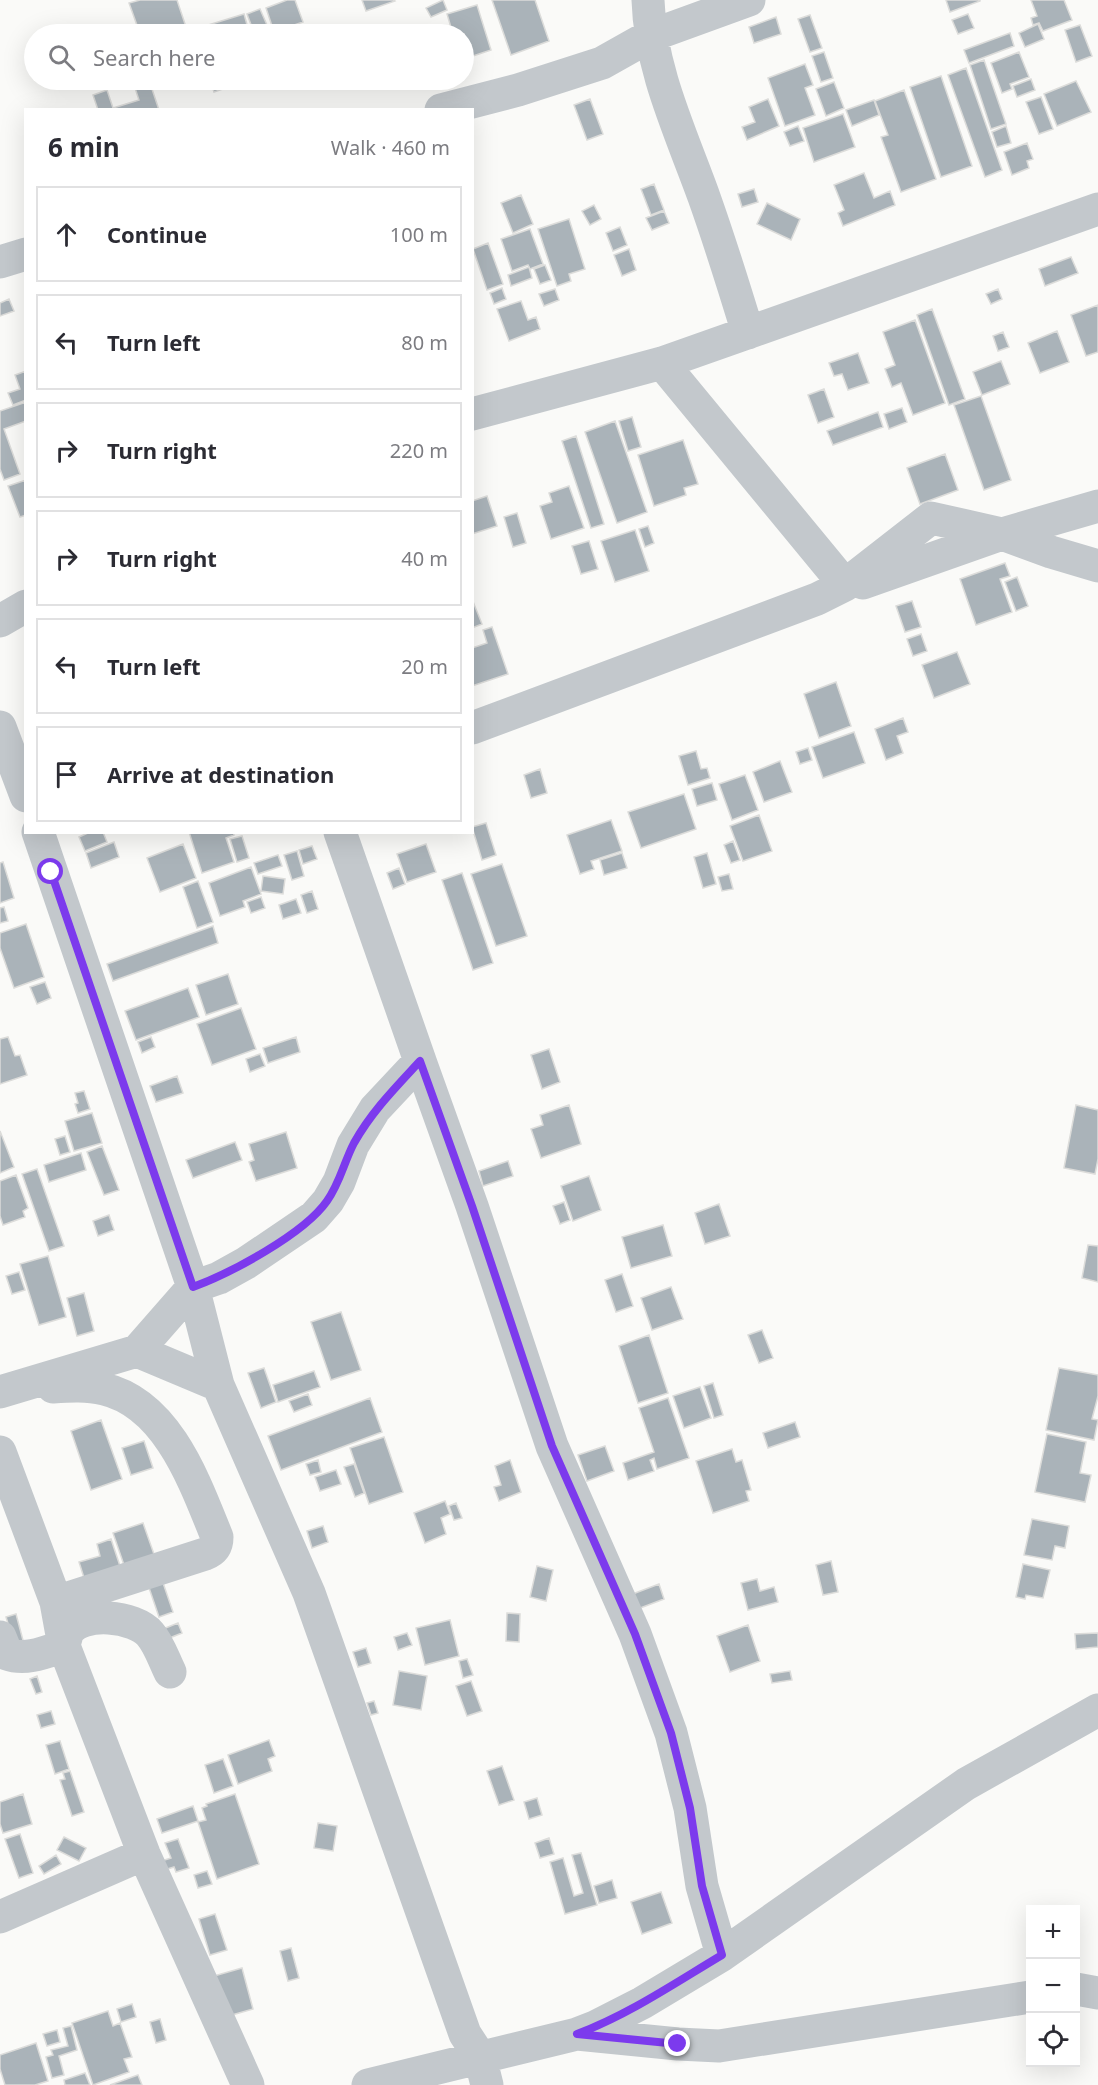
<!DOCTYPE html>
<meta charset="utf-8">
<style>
body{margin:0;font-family:"Noto Sans",sans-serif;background:#f7f7f7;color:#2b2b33}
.controls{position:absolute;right:18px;bottom:18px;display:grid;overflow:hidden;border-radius:0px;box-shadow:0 6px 24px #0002}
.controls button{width:54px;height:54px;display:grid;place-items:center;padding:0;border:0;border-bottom:2px solid #e1e1e2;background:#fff;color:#2b2b33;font:30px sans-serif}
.stop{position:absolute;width:18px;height:18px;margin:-14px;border:4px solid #7c3aed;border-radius:50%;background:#fff}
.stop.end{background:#7c3aed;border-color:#fff;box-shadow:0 2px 6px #0008}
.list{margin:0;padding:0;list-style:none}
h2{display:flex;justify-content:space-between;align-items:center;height:78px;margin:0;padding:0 24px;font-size:26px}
h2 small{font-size:20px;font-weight:400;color:#7c7c81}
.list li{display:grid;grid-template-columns:39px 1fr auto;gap:18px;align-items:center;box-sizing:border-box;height:96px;margin:0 12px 12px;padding:0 12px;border:2px solid #e1e1e2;border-radius:0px}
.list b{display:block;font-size:22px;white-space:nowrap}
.list em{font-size:20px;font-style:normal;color:#7c7c81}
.icon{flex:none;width:33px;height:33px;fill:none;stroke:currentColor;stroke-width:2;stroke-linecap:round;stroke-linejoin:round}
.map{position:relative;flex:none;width:1098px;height:2085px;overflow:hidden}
.search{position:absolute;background:#fff;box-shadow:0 6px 24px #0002;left:24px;top:24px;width:450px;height:66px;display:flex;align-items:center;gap:15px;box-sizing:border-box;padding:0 21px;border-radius:33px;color:#7c7c81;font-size:22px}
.panel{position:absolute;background:#fff;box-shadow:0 6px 24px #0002;left:24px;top:108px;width:450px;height:726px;border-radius:0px}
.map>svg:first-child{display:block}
</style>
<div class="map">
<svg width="1098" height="2085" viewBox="0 0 1098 2085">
<rect width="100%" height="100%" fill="#fafaf8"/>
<path fill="#aab3b9" stroke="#dcdcda" stroke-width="1.5" d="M140,0H177L187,30L174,34H150L147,26L138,28L129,3Z
M287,0H295L303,22L274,32L266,8Z
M362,0H394L395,1L366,11Z
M443,0L447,10L431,17L426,8Z
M492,0H535L549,41L511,55Z
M946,0H980V1L950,12Z
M1031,0H1064L1072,20L1043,31L1039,23L1033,25L1031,18L1037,16Z
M477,5L491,50L464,59V34H453L447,14Z
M260,9L267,25L253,30L247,14Z
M244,14L249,32L240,34H208L205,26Z
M968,14L974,28L958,34L952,20Z
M810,15L822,48L810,52L798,19Z
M776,17L781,34L754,43L749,27Z
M1038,24L1044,39L1025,47L1019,33Z
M1080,25L1092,56L1076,62L1065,30Z
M1010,33L1014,46L969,63L964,50Z
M824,52L833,78L821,82L812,56Z
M1019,52L1029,77L1010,84L1012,89L1002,93L991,63Z
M984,60L1006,124L991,129L970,65Z
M805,64L813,85L805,88L815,115L785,126L768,78Z
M966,68L1002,170L985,177L948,75Z
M941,76L972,166L941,177L910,87Z
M1031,79L1035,90L1017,97L1013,86Z
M139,80H149L159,110H98L93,95L107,90L113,108L139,100L133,82Z
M210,80H249L214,92Z
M1076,81L1091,112L1057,126L1044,94Z
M834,82L844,108L826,116L816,89Z
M904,90L936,179L901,192L881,137L888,135L875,101Z
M1041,97L1053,129L1039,134L1026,102Z
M590,99L603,134L587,140L574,105Z
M768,99L779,126L747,140L742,127L755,122L749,107Z
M874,100L879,115L852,126L846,110Z
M843,114L855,147L814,162L803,128Z
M798,126L804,141L790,146L784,132Z
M1006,126L1011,143L997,147L992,132Z
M1027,143L1033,159L1027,161L1029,168L1012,175L1004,152Z
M864,173L874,198L890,191L895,205L843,226L838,213L844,210L834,185Z
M654,184L664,210L651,215L641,189Z
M754,189L758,202L742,207L738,194Z
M521,195L533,224L513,233L501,203Z
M767,203L800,219L791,240L757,224Z
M594,205L601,219L590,225L582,211Z
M664,211L669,223L652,230L646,218Z
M569,219L585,269L569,274L571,281L557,286L538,229Z
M620,227L627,245L613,251L606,233Z
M530,229L543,264L530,269L528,265L512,271L501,239Z
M488,243L503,284L487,290L473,249Z
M629,249L636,270L622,276L614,255Z
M1071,257L1078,273L1045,286L1039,269Z
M545,265L551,280L540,284L534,269Z
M529,267L532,278L511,286L508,275Z
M502,288L506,299L494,304L490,293Z
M555,289L559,300L544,306L539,294Z
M998,289L1002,299L991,304L986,294Z
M9,299L14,311L0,316V303Z
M521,301L528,320L536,317L540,329L509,341L497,309Z
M1098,305V352L1086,356L1071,315Z
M932,309L965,399L949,405L917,315Z
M915,320L945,403L913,415L901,383L892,387L885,369L895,365L883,332Z
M1057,331L1069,362L1040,373L1028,343Z
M1003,332L1009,347L998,351L993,336Z
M858,353L869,383L848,390L842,374L834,376L829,363Z
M1001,361L1010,384L982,395L973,372Z
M26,371V400L13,405L8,393L20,389L15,375Z
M824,389L834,417L818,423L808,395Z
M981,396L1011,480L984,490L954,405Z
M26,402V421L4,429L20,474L4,480L0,469V411Z
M902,408L907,422L889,429L884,414Z
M878,412L883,427L833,445L827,431Z
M632,417L641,447L628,451L619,421Z
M615,421L647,512L617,523L585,432Z
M576,436L604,524L591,528L562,441Z
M683,440L698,484L684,488L686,495L654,506L638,455Z
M945,454L958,490L920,504L907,468Z
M26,480V515L20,517L8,486Z
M569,486L584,528L551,539L540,506L552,502L549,493Z
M487,496L497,526L472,534V501Z
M517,513L526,543L513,547L504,517Z
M648,526L654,543L645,547L639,529Z
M635,530L649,571L615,582L601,541Z
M589,541L598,569L581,574L572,546Z
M1005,563L1010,576L1000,579L1012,612L976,625L960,579Z
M1017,577L1028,606L1016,611L1005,582Z
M472,599L482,624L472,628Z
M912,601L921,627L905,632L896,606Z
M492,627L508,674L472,686V648L487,643L483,630Z
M921,634L927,651L913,656L907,639Z
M957,652L970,684L934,698L922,665Z
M836,682L851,726L819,738L804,694Z
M903,718L908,732L897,736L903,753L886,760L875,729Z
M854,732L865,763L823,778L812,747Z
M808,748L812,760L800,764L796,752Z
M696,751L701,769L707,768L710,778L688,785L679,756Z
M780,761L792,792L764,802L753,772Z
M540,769L547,793L531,798L524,775Z
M745,775L758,810L732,820L719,784Z
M712,783L717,800L697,806L692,789Z
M684,794L696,829L641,848L628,812Z
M759,815L772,851L743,861L730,826Z
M611,820L622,851L591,861L594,869L580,874L567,835Z
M486,823L496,855L482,860L472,827Z
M90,832H103L107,842L85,851L79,837Z
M189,832H233L234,835L226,838L234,862L202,873Z
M242,836L249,858L237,862L230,839Z
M733,841L740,860L731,863L724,845Z
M114,842L119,857L91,868L86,853Z
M183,844L196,878L160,892L147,858Z
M426,844L436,872L407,882L397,854Z
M312,846L317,859L303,864L299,850Z
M297,851L304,876L292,880L284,855Z
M622,853L627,868L604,875L600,860Z
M707,853L716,884L703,888L694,857Z
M278,855L282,866L258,874L254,863Z
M3,862L14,898L0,903V863Z
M502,864L527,936L496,946L471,874Z
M251,867L261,894L243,901L245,907L220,916L209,883Z
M399,868L405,884L393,889L387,873Z
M462,873L493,963L473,970L442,880Z
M729,874L733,889L722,891L718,877Z
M263,876L285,879L283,894L261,891Z
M198,881L213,922L197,928L183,887Z
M312,891L318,909L307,913L301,895Z
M261,897L265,908L251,913L247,902Z
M296,899L301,913L283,919L279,905Z
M4,907L8,921L0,923V908Z
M26,924L44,977L14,988L0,948V933Z
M213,926L218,943L113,981L107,964Z
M228,974L238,1004L206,1015L196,985Z
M45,982L51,998L37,1004L30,987Z
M188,988L199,1017L136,1040L125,1011Z
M241,1008L256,1049L212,1065L197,1024Z
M8,1037L15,1056L20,1055L27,1075L0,1084V1039Z
M151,1037L155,1047L142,1053L138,1042Z
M296,1037L300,1052L268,1063L263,1048Z
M549,1049L560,1082L542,1089L531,1055Z
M260,1054L265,1066L250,1072L246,1059Z
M177,1076L183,1093L156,1102L150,1086Z
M84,1091L90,1109L78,1113L75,1104L78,1103L75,1093Z
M569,1105L581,1144L541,1158L531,1129L543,1125L540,1115Z
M1076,1105L1098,1110V1159L1095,1174L1064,1168Z
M92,1113L102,1143L74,1151L65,1121Z
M0,1131L14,1167L0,1173Z
M286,1132L297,1168L256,1181L249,1162L254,1160L249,1144Z
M65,1136L70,1152L60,1155L55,1139Z
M235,1142L242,1160L193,1178L186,1160Z
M102,1146L119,1190L104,1195L87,1152Z
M81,1153L86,1170L49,1182L44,1165Z
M508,1161L513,1176L483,1186L479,1171Z
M37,1169L64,1246L49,1251L22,1174Z
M16,1175L28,1208L23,1211L25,1217L3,1225L0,1216V1181Z
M589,1176L601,1210L573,1221L561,1186Z
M564,1202L570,1220L560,1224L553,1206Z
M719,1204L730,1236L705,1244L695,1213Z
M109,1215L114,1230L98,1236L93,1221Z
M663,1225L672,1256L631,1268L622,1237Z
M1088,1245L1098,1246V1282L1082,1278Z
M48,1256L66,1317L39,1325L20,1264Z
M19,1272L25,1290L12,1294L6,1276Z
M622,1274L633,1306L616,1312L605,1280Z
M671,1287L683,1319L652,1330L641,1298Z
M84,1293L94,1331L77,1336L67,1298Z
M341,1312L361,1370L331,1380L311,1322Z
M762,1330L773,1358L759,1363L748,1335Z
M649,1335L668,1393L638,1403L619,1346Z
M264,1368L276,1402L261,1408L248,1373Z
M1059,1368L1098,1375V1396L1092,1419L1098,1420L1094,1440L1046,1430Z
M314,1371L320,1387L278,1402L273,1385Z
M713,1383L723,1415L714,1418L704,1386Z
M700,1387L711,1418L684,1428L673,1396Z
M308,1394L312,1405L294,1412L289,1401Z
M370,1398L382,1432L281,1470L268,1436Z
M668,1398L689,1458L657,1469L654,1458L650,1460L654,1471L628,1480L623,1463L654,1452L639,1408Z
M101,1420L122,1479L91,1490L71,1431Z
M795,1422L800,1437L768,1448L763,1433Z
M1047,1434L1086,1442L1080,1473L1091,1475L1085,1502L1035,1492Z
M384,1437L403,1492L369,1504L350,1448Z
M144,1441L153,1468L131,1475L122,1448Z
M605,1446L614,1471L587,1481L578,1455Z
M732,1449L736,1462L742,1460L751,1490L746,1491L749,1501L713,1513L696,1461Z
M318,1460L321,1472L310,1475L306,1464Z
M510,1460L521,1492L499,1501L494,1487L501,1485L495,1466Z
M354,1464L364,1493L355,1497L344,1467Z
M336,1470L341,1484L320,1491L315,1477Z
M445,1501L450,1514L441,1518L446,1534L425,1543L414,1513Z
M456,1503L462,1518L454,1520L449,1506Z
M1032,1519L1069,1526L1065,1548L1055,1546L1052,1560L1024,1555Z
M143,1523L155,1557L125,1568L113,1533Z
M323,1526L328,1542L312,1548L307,1531Z
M111,1539L121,1569L85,1581L79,1562L100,1556L97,1544Z
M831,1561L838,1592L823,1595L816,1565Z
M1023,1564L1050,1570L1043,1598L1026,1595L1025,1599L1016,1597Z
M537,1566L553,1570L546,1601L530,1597Z
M160,1574L173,1612L159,1617L146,1579Z
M757,1579L760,1591L774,1587L778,1602L748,1610L741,1583Z
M659,1584L664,1599L635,1610L630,1595Z
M507,1613L520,1614L519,1642L506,1641Z
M16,1614L24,1644L15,1647L6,1617Z
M450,1620L459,1656L425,1665L416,1628Z
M178,1623L182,1633L162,1641L158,1631Z
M748,1625L760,1661L730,1672L717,1636Z
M407,1633L412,1645L398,1650L394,1637Z
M1098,1633V1647L1076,1649L1075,1634Z
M366,1648L371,1663L358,1667L353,1652Z
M467,1659L473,1675L463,1678L459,1661Z
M399,1671L427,1676L421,1710L393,1705Z
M790,1671L792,1680L772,1683L770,1674Z
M37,1676L42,1692L36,1694L30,1679Z
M471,1681L482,1711L467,1716L456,1686Z
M374,1701L378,1713L371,1715L367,1703Z
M51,1711L55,1724L41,1728L37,1715Z
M269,1740L275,1756L268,1759L272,1771L238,1784L228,1755Z
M60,1741L69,1769L55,1774L46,1745Z
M223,1759L233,1786L214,1793L205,1765Z
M502,1766L514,1800L499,1805L487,1771Z
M70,1771L84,1812L72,1816L60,1780L65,1779L63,1773Z
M23,1794L32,1824L3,1833L0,1824V1802Z
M235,1794L259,1864L217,1879L198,1822L206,1820L202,1808L207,1806L206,1804Z
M537,1798L542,1815L529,1819L524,1802Z
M193,1806L198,1821L162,1833L157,1819Z
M318,1823L337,1826L333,1851L314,1848Z
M20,1834L33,1873L19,1878L5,1839Z
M64,1837L86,1848L79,1861L57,1850Z
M549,1838L554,1854L540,1858L535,1843Z
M178,1839L189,1868L176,1872L174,1867L161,1871L158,1862L171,1858L165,1843Z
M581,1853L597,1905L565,1914L550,1862L563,1858L574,1896L583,1893L572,1855Z
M56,1855L61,1864L44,1874L39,1866Z
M207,1871L212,1884L198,1888L194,1875Z
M612,1880L617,1898L599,1903L594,1886Z
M661,1892L672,1923L642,1934L631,1902Z
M215,1914L227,1950L210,1955L199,1919Z
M291,1948L299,1978L288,1981L280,1951Z
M242,1968L253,2009L225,2017L214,1976Z
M132,2004L136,2017L121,2022L117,2009Z
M108,2011L113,2026L120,2023L132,2057L124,2059L129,2072L93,2085L72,2023Z
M160,2019L166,2040L156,2043L150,2022Z
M71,2026L77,2050L59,2056L64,2075L52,2078L46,2057L53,2055L51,2050L68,2046L63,2028Z
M57,2030L60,2042L47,2046L43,2034Z
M36,2043L48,2081L35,2085H5L0,2069V2055Z
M85,2073L90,2085H65L64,2080Z
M138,2075L142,2085H110Z"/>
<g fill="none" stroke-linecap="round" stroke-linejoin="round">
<path stroke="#c3c8cc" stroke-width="33" d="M648,0C650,69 681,133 704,197C720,242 734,287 748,333
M441,110L518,90L602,63L650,36L749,0
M0,262L26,254
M662,363L845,585L931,518L1002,534L1051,552L1098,566
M472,414L662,363L1098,209
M863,583L1002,534L1098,506
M0,621L26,606
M0,727L26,796
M472,728L817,599L845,585
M38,832L193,1287L218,1385
M420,1061L472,1206L552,1446L635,1634L671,1733L690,1808L702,1886L722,1955
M137,1351L218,1385L309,1593L465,2034L480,2057L487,2085
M53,1387C70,1386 87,1385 104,1389C168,1404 195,1483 217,1537C217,1546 213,1551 205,1554L56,1602
M0,1392L137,1351L193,1287L219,1278L246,1263L314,1217L328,1201L339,1182L353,1145L375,1109L420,1061L340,832
M0,1452L56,1602L64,1646L144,1854L248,2085
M0,1637L7,1654C26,1661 46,1652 64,1646C65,1642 66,1636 68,1632C82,1610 135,1616 150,1634C159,1644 164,1660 170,1672
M0,1917L144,1854
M1076,1989L1098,1993
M1030,1997L719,2046L678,2044L577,2034L595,2027L642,2003L722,1955L966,1784L1098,1710
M368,2085L577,2034"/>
</g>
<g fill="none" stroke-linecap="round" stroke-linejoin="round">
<path stroke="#7c3aed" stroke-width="8" d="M51,872L193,1287C231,1273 304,1234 327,1201C340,1183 344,1162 354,1143C372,1111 396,1087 420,1061L472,1206L552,1446L635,1634L671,1733L690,1808L702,1886L722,1955C675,1983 628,2015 577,2034L678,2044"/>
</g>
</svg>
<div class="controls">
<button>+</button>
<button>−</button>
<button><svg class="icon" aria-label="locate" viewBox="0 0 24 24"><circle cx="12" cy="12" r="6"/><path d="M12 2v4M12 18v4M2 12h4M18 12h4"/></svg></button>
</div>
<div class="stop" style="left:51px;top:872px"></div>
<div class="stop end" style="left:678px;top:2044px"></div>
<div class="search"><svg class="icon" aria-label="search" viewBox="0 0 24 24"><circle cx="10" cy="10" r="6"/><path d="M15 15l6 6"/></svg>Search here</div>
<section class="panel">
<h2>6 min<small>Walk · 460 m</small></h2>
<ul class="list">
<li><svg class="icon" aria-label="ahead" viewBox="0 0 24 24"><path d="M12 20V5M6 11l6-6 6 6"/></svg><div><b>Continue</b></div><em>100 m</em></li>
<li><svg class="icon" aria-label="left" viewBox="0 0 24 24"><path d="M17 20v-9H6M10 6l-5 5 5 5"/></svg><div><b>Turn left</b></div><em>80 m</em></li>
<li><svg class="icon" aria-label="right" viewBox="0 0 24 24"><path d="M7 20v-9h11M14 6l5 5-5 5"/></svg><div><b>Turn right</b></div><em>220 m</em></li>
<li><svg class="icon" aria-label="right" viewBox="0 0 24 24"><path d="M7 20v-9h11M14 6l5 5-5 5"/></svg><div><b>Turn right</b></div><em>40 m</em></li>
<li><svg class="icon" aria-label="left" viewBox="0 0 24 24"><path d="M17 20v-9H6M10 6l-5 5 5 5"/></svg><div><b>Turn left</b></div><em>20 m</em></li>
<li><svg class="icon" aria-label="arrive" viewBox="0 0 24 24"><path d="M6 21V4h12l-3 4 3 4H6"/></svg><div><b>Arrive at destination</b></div></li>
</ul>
</section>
</div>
